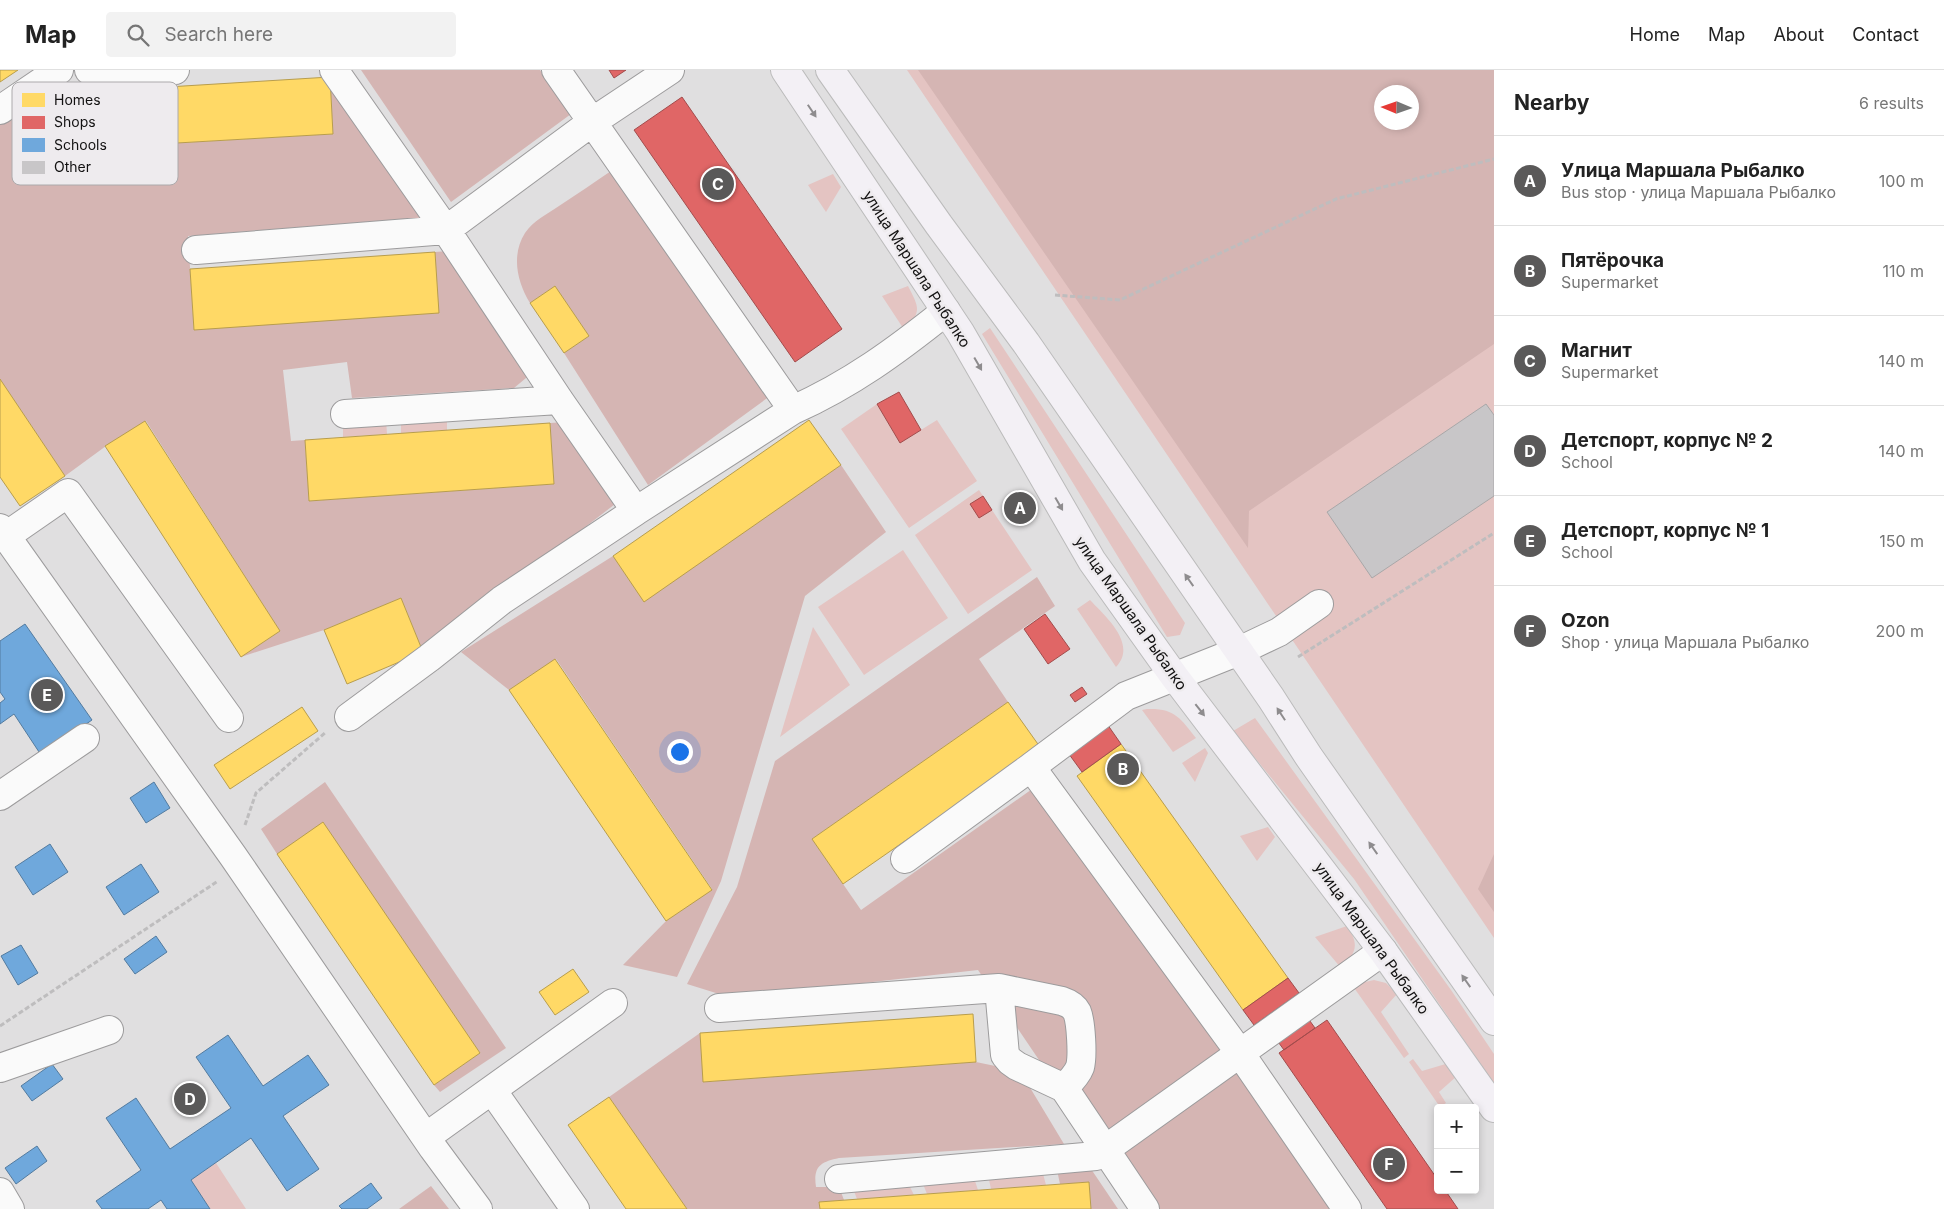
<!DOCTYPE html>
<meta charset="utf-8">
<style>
body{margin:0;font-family:Inter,sans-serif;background:#f2f2f2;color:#222}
.controls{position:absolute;right:15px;bottom:15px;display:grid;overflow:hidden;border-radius:5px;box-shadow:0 2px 8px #0003}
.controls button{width:45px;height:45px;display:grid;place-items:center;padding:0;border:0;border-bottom:1px solid #e0e0e0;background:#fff;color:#222;font:25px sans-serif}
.compass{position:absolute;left:1374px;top:15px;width:45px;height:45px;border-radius:50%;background:#fff;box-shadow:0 2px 8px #0003;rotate:272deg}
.you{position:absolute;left:679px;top:681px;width:18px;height:18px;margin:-12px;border:4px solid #fff;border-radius:50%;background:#1a73e8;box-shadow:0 0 0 8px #1a73e833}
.badge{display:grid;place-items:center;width:32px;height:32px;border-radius:50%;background:#5a5959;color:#fff;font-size:16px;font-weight:700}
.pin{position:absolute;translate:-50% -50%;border:2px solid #fff;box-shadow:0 1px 5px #0006}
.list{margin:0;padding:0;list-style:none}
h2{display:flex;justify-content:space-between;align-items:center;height:65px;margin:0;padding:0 20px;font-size:21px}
h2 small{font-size:16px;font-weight:400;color:#767676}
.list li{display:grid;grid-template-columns:32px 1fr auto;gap:15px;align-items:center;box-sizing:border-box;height:90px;padding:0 20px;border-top:1px solid #e0e0e0}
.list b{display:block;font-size:19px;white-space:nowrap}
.list p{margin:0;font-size:16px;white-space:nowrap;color:#767676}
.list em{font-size:16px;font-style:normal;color:#767676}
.icon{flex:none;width:28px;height:28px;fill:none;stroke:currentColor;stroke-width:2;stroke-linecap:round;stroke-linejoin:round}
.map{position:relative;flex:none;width:1494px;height:1139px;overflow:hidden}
header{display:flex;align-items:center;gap:30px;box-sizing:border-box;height:70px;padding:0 25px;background:#fff;border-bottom:1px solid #e0e0e0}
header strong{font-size:24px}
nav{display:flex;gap:28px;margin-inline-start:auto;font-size:18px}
.search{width:350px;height:45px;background:#f2f2f2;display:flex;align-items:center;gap:12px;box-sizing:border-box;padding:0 18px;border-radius:5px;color:#767676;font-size:19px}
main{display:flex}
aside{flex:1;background:#fff}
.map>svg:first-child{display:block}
</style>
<header>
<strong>Map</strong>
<div class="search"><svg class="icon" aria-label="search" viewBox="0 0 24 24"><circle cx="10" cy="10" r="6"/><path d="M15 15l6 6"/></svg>Search here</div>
<nav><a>Home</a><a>Map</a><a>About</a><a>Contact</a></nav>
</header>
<main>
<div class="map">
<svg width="1494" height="1139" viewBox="0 0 1494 1139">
<rect width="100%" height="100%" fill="#e0dfe0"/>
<path fill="#e4c4c2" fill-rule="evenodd" d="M907,0H1494V868L1414,750ZM1382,22H1412V52H1382Z
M833,104L841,117L826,142L808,115Z
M908,216C920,239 921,241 905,261L882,226Z
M990,258L1185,553L1180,565L1167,567L982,264Z
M877,334L900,373L937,350L977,411L909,458L841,359Z
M447,345V360L401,363V348Z
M386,349L387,364L343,367V352Z
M979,420L983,426L979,448L992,440L1032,500L968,544L915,465Z
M903,480L948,548L864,605L818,537Z
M1090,530C1105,546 1138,574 1116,597L1077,539Z
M813,557L850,615L780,667Z
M1147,639C1175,638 1180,648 1196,668L1173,682L1142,640Z
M1255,648L1451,920L1494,984V1014L1354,809L1233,661Z
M1205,678L1208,683L1195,712L1182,693Z
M1268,757L1275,767L1257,791L1240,766Z
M1347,856C1360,875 1356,883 1341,898L1315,867Z
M1374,910L1386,913L1397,924L1381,942L1409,984L1404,988L1352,915Z
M1413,989L1422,1001L1449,993L1457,1006L1439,1022L1446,1033L1440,1037L1409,992Z
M216,1093L246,1139H210L191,1110Z
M1042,1100L1046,1115L991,1119L988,1105Z
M973,1105L978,1120L927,1124L921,1109Z
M907,1111L914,1125L857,1129L852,1116Z"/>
<path fill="#d5b5b3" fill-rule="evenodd" d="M361,0H540L571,44L451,132Z
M918,0H1494V274L1249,441L1248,478ZM1382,22H1412V52H1382Z
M330,7L428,147L188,166L194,260L435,182L448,181L532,303L514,318L352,328L347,292L283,300L291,371L305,370L309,431L554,414L550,353L565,352L619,431L423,582L401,528L324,560L241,587L280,561L146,351L106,376L65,406L0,309V52L40,26L86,22L90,78L333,64Z
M614,99L770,326L648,415L564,283L589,266L555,216L530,233C517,212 511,185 525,163C533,151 547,144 559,136C577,124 595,112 614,99Z
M841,395L886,462L805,526L721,811L677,907L623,895L666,851L712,819L556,589L509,620L461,582L613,486L644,531Z
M1037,507L1055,536L979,589L1008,632L812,769L861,840L1035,717L1333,1139H1140L978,900L732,928L687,914L737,817L775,691Z
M325,712L506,978L440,1022L434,1015L480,983L323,753L277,784L261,759Z
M1494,784V842L1478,819Z
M700,963L704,1012L976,992L1000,997L1023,1006L1064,1074L839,1088C820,1092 813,1097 816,1117H839L844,1130L819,1133L820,1139H687L609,1027Z
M1089,1096L1118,1139H1091L1089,1112L1060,1114L1057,1100Z
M431,1116L449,1139H399Z"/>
<path fill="#ffd966" stroke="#b89d4c" d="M0,0H18L0,12Z
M330,7L333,64L90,78L86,22Z
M435,182L439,243L194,260L190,199Z
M555,216L589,266L564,283L530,233Z
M0,309L65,406L20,436L0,407Z
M809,350L841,395L644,532L613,486Z
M145,351L280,561L241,587L105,376Z
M550,353L554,414L309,431L305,370Z
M401,528L423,582L347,614L324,560Z
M555,589L712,820L666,851L509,620Z
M1008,632L1040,677L843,814L812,769Z
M302,637L318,661L230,719L214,695Z
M1121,674L1288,908L1243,940L1077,706Z
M323,752L480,983L434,1015L277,784Z
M573,899L589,922L555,945L539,922Z
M973,944L976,992L703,1012L700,963Z
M609,1027L687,1139H626L568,1055Z
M1089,1112L1091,1139H820L819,1132Z"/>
<path fill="#e06666" stroke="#a24c4c" d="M609,0H626L614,8Z
M682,27L842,259L795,292L634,60Z
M899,322L921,360L900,373L877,334Z
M983,426L992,440L979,448L970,434Z
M1045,544L1070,579L1048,594L1024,559Z
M1082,617L1087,624L1075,632L1070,625Z
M1105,651L1121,674L1082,702L1066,680Z
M1288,908L1299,923L1254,955L1243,940Z
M1302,940L1315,958L1284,980L1271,962Z
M1327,950L1438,1110V1120H1445L1458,1139H1387L1279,983Z"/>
<path fill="#6fa8dc" stroke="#537b9f" d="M25,554L92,650L41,685L14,644L0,654V633L5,629L0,622V571Z
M154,712L170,738L146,753L130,728Z
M50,774L68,802L33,825L15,797Z
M141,794L159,822L124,845L106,817Z
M156,866L167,882L135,904L124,889Z
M21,875L38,903L18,915L1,886Z
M228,965L263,1016L308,985L329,1015L283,1046L319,1099L287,1121L251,1068L191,1110L210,1139H167L161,1130L148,1139H102L96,1131L141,1100L106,1048L136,1028L170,1079L231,1038L196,987Z
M52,994L63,1009L32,1031L21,1016Z
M37,1076L47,1091L16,1114L5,1098Z
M371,1113L382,1128L367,1139H342L339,1136Z"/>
<path fill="#c8c6c8" stroke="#a8a7a8" d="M1486,334L1494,345V426L1372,508L1327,442Z"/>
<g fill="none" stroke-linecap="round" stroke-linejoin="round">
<defs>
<path id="minor" d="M89,0L105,3L175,0
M334,0L446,160L559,330L636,441L502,530L429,588L349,647
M556,0L793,340L636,441
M0,40L59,0
M196,180L446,160L592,52L670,0
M793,340C851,314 896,281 946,241
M345,344L559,330
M0,458L6,466L68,423L229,648
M6,466L233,786L433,1078L478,1139
M1031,697L1126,626L1239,581L1279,562L1319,534
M0,726L85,668
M905,789L1031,697L1240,983L1347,1139
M999,918L1062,931C1068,933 1074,936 1077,942C1081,952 1083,986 1080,997C1077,1005 1070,1012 1064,1018
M719,938L999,918L1005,985L1010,991L1017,996L1064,1018L1145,1139
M0,998L109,960
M492,1020L575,1139
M426,1067L613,933
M839,1109L1096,1086L1383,881
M0,1122L10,1139"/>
<path id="major" d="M785,0L960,262L1092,491L1174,606L1383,881L1494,1038
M830,0L939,155L1026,273L1271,628L1309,687L1494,951"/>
</defs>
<use href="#minor" stroke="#9c9b9c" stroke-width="30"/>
<use href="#major" stroke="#bbb" stroke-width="30"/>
<path stroke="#bebdbe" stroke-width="3" stroke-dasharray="5 2.5" stroke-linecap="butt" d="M1055,225L1120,230L1336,129L1494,89
M1298,587L1494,463
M245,755L256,723L326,662
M0,956L218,811"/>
<use href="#minor" stroke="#fafafa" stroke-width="28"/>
<use href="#major" stroke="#f3f0f5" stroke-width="28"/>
</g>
<defs><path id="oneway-solid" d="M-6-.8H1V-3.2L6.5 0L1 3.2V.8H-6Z" transform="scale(1.25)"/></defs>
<g fill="#8e8c8e">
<use href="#oneway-solid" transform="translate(812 41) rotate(56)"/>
<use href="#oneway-solid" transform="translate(978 294) rotate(60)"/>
<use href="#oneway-solid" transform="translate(1059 434) rotate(60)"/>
<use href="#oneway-solid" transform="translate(1189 510) rotate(-125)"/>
<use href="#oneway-solid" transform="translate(1200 640) rotate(52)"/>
<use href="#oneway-solid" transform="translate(1281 644) rotate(-123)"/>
<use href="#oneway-solid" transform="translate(1373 778) rotate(-125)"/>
<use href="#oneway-solid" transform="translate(1466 911) rotate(-125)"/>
</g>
<g text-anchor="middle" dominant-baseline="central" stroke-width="5" stroke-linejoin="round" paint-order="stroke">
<g font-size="15" fill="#121111" stroke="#eeebee">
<text transform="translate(917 199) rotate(57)">улица Маршала Рыбалко</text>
<text transform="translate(1131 543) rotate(55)">улица Маршала Рыбалко</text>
<text transform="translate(1372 868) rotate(54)">улица Маршала Рыбалко</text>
</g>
</g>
<rect x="12" y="12" width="166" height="103" rx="8" fill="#eeebee" stroke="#acaaac" stroke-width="1"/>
<rect x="22" y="23" width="23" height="14" fill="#ffd966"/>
<rect x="22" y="46" width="23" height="13" fill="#e06666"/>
<rect x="22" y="68" width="23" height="14" fill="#6fa8dc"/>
<rect x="22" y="91" width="23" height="13" fill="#c8c6c8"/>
<g font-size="14" fill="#121111">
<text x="54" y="35">Homes</text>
<text x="54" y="57">Shops</text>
<text x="54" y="80">Schools</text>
<text x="54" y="102">Other</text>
</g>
</svg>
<div class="controls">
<button>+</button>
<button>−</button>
</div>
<svg class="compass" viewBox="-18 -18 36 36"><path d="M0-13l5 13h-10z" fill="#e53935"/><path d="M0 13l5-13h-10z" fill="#767676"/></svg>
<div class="you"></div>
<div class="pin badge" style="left:1020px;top:438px">A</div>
<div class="pin badge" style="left:1123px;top:699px">B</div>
<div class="pin badge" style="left:718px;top:114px">C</div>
<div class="pin badge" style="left:190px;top:1029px">D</div>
<div class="pin badge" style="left:47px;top:625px">E</div>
<div class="pin badge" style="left:1389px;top:1094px">F</div>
</div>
<aside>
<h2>Nearby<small>6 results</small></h2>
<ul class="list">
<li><span class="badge">A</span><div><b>Улица Маршала Рыбалко</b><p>Bus stop · улица Маршала Рыбалко</p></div><em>100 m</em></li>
<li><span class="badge">B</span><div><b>Пятёрочка</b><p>Supermarket</p></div><em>110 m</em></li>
<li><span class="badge">C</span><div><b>Магнит</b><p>Supermarket</p></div><em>140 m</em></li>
<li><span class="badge">D</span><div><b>Детспорт, корпус № 2</b><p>School</p></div><em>140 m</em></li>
<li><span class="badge">E</span><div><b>Детспорт, корпус № 1</b><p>School</p></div><em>150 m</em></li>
<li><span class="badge">F</span><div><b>Ozon</b><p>Shop · улица Маршала Рыбалко</p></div><em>200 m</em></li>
</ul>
</aside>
</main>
